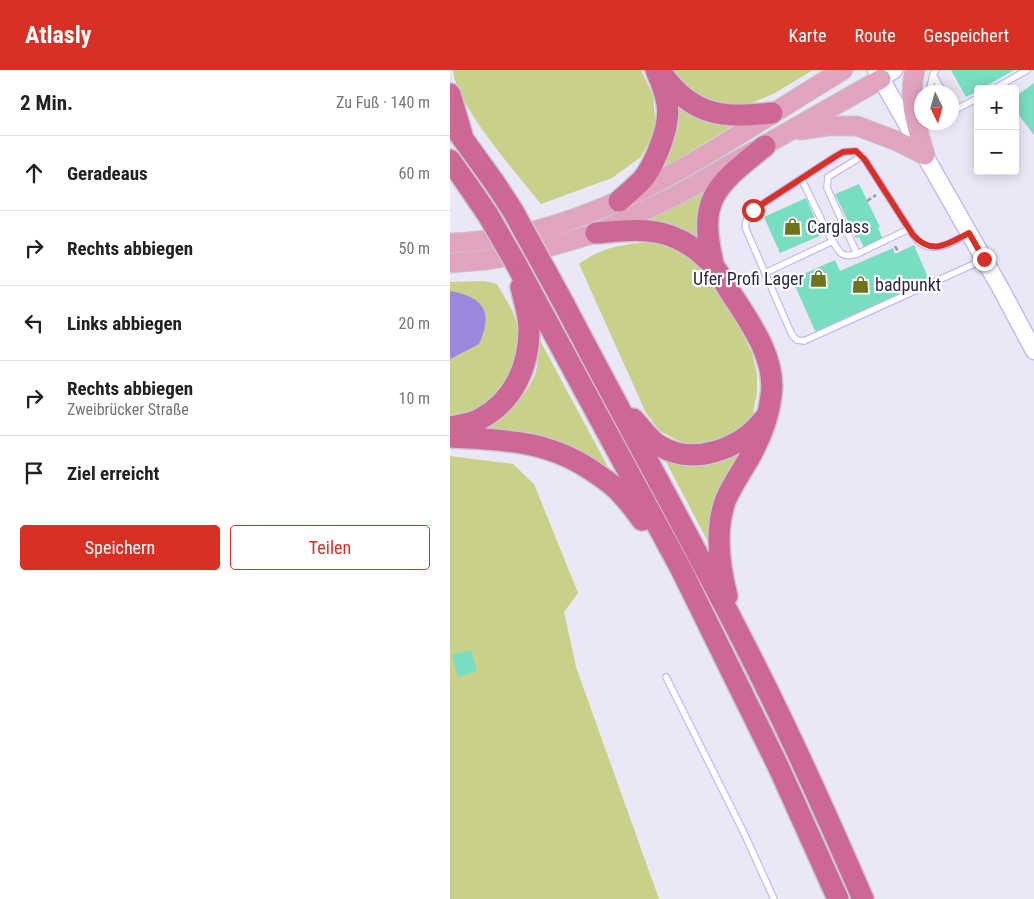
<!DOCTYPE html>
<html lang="de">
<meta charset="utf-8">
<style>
body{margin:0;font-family:"Roboto Condensed",sans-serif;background:#f2f2f2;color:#202124}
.controls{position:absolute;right:15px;top:15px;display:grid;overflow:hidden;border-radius:5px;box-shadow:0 2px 12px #0003}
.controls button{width:45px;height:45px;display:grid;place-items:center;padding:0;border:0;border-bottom:1px solid #e0e0e0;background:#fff;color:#202124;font:25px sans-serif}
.compass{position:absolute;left:464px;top:15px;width:45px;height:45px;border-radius:50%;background:#fff;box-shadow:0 2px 12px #0003;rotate:175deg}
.stop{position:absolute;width:15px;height:15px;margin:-11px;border:4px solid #d93025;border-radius:50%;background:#fff}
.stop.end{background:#d93025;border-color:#fff;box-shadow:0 1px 5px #0008}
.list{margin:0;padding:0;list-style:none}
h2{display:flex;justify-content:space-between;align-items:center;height:65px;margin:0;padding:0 20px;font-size:21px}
h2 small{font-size:16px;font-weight:400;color:#757577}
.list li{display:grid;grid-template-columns:32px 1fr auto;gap:15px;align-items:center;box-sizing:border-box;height:75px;padding:0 20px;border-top:1px solid #e0e0e0}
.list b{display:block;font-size:19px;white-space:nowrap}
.list p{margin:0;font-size:16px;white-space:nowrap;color:#757577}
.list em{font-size:16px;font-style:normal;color:#757577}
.actions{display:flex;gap:10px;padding:15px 20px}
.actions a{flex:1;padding:11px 0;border:1px solid #d93025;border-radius:5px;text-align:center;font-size:18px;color:#d93025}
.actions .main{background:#d93025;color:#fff}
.icon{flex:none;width:28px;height:28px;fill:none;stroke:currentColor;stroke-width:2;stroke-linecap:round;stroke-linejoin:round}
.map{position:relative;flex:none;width:584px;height:829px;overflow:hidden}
header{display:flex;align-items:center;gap:30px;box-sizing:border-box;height:70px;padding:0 25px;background:#d93025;color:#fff}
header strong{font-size:24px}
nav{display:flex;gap:28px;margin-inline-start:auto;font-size:18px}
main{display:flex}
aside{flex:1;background:#fff}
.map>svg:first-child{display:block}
</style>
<header>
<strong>Atlasly</strong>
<nav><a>Karte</a><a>Route</a><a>Gespeichert</a></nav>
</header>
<main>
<aside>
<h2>2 Min.<small>Zu Fuß · 140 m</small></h2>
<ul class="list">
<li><svg class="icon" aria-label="ahead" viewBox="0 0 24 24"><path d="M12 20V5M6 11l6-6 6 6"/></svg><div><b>Geradeaus</b></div><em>60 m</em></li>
<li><svg class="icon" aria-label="right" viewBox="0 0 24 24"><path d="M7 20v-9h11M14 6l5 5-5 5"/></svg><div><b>Rechts abbiegen</b></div><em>50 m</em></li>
<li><svg class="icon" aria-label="left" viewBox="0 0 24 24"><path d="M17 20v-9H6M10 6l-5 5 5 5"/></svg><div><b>Links abbiegen</b></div><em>20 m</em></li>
<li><svg class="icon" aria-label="right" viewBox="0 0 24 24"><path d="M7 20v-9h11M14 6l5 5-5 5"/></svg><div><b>Rechts abbiegen</b><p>Zweibrücker Straße</p></div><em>10 m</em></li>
<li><svg class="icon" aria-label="arrive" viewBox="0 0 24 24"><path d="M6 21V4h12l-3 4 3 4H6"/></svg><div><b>Ziel erreicht</b></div></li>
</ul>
<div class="actions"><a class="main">Speichern</a><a>Teilen</a></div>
</aside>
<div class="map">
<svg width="584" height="829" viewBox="0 0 584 829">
<rect width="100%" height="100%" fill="#eae8f7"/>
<path fill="#c9d08a" d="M3,0H191L203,25L206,59L191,87L162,108L91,134C68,105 5,34 3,0Z
M222,0H363L323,24L292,37L246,29Z
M226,30L286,54L208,101L222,78L226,61Z
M263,116C253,137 245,149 248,174L193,152Z
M197,172L215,173L246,191L277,234L302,283L307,304V323L302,347L288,364L277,369L242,375L229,371L210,361L196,343L129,194C152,177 170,175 197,172Z
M34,211L47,214L62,240L69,259V280L54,316L31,339L0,350V212Z
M87,265L159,399L117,374L75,363L26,359C51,344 74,333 85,304C89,294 87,277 87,265Z
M295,378L281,395L271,414L257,470L212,384Z
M0,386L63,394L84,414L128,523L114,542L126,597L209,829H0Z"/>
<path fill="#9c87df" d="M0,221C33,227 44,241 29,274L0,289Z"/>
<path fill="#78ddc1" d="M501,0H564L531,19H528V21L516,27Z
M584,13V65L565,40V27Z
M409,114L430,157L428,158L433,169L414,178L409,167L406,168L385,124Z
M356,128L372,165L330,183L314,147Z
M464,175L480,212L366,263L342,209L385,190L390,201L443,178L445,184Z
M21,580L27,601L8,607L2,585Z"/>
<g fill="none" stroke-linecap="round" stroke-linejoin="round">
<defs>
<path id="lane" d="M486,0L483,5L493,22
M544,19L577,0
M479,22L483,5
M502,38L503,41L528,28
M351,108C358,121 383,178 392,184C397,187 401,185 407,184L459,159
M517,164C505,171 486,183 472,174C468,172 466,168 463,165L415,90L406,81L393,82L386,86L303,140L297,147L295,157L342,265L347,270L354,271L533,190
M407,184L377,118L378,107L412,86
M315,203L383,171
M216,607L294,763L324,829"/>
<path id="secondary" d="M426,0L551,219L584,281
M431,9L444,0"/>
<path id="primary" d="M465,0C457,29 467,57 475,85
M350,60L378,56H407L447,71L475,85
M0,173C148,169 271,73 393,0
M0,193L36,190L74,184L146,163L227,125L431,9"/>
<path id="highway" d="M212,4C244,47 273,48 322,43
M0,24L12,65
M0,51L44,112
M0,90L19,117
M169,131C177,124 185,117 192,110C200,101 205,89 209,79C222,46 220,32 206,0
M146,163C171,161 198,157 221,166C237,172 253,184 264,197C270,204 275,214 280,222C299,251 327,289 321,326C319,345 311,366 302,383C294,398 283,413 276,429C264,460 269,495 277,526
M65,192L231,499L329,698L388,829
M264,197C247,129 264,117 315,76
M114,234C179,359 249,482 312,609C348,681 381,755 413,829
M183,349C191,357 200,371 210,376C244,396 290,379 313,350
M0,357C10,355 21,354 30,349C64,331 79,296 79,259C79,245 74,231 71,217
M0,367C55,370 100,370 147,404C156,410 166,417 173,426C180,433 186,442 192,450"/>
</defs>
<use href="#lane" stroke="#c5b9f4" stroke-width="8"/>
<use href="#secondary" stroke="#c5b9f4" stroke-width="19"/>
<use href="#primary" stroke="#c9c7cf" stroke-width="21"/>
<use href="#highway" stroke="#c9c7cf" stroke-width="24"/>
<path stroke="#9c98ad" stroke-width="2.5" stroke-dasharray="5 2.5" stroke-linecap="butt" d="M417,131L426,125
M445,176L448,182"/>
<use href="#lane" stroke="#fff" stroke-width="5.5"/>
<use href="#secondary" stroke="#fff" stroke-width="16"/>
<use href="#primary" stroke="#e1a4bf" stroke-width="19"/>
<use href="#highway" stroke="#cd6795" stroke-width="21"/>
<defs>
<path id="highway-bridge" d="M44,112L63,141L114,234
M19,117L38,145L65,192"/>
</defs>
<use href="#highway-bridge" stroke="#c9c7cf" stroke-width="24" stroke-linecap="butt"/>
<use href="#highway-bridge" stroke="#cd6795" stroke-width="21"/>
</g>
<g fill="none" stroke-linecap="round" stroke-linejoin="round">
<path stroke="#d93025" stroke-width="6" d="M303,140L386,86L393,82L406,81L415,90L463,165C482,186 498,174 519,163L534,189"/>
</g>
<defs>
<symbol id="shop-bare" viewBox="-9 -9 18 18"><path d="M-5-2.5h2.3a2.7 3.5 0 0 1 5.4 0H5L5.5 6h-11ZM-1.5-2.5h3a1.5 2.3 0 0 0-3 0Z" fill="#6e741c" stroke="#fff" stroke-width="2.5" paint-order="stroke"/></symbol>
</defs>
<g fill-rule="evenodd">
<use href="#shop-bare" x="330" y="144" width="25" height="25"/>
<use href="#shop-bare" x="356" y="196" width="25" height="25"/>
<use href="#shop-bare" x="398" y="202" width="25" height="25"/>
</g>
<g text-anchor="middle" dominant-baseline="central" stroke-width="4.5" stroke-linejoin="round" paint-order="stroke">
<g font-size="18" fill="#2f2845" stroke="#fff" text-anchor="start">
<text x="357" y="156">Carglass</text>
<text x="354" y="208" text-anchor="end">Ufer Profi Lager</text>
<text x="425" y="214">badpunkt</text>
</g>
</g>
</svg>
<div class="controls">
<button>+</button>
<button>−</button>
</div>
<svg class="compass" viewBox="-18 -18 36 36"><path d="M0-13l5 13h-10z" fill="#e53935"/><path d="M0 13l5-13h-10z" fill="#757577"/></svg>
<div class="stop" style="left:303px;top:140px"></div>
<div class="stop end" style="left:534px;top:189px"></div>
</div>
</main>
